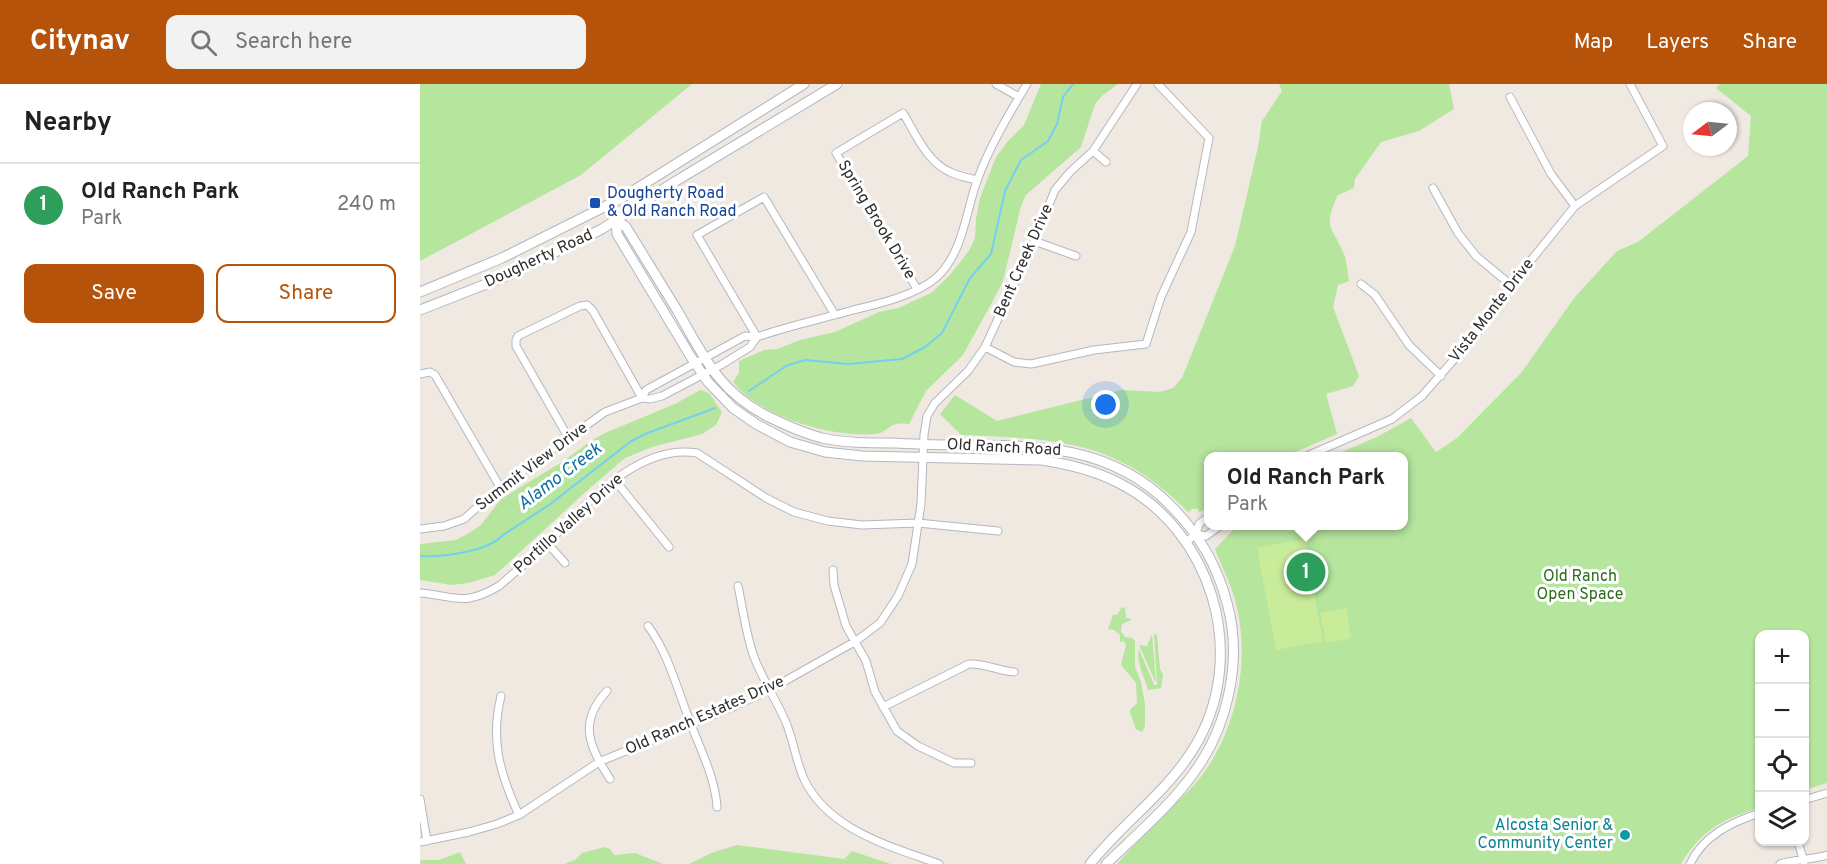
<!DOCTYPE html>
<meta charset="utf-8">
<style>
body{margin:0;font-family:Overpass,sans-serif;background:#f2f2f2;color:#222}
.controls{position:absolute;right:18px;bottom:18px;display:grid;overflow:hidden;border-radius:12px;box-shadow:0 2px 4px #0004}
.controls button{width:54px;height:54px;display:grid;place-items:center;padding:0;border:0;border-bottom:2px solid #e0e0e0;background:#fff;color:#222;font:30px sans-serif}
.compass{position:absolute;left:1263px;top:18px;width:54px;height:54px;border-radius:50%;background:#fff;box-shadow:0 2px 4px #0004;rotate:254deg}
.you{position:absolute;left:686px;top:321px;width:21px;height:21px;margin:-15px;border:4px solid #fff;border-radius:50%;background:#1a73e8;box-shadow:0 0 0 9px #1a73e833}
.badge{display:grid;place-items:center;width:39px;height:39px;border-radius:50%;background:#b45309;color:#fff;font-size:20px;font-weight:700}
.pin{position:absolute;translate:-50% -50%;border:3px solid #fff;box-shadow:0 2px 6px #0006}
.popup{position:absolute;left:784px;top:368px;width:204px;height:78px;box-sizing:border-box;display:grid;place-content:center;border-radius:12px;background:#fff;filter:drop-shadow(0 2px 4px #0005);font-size:20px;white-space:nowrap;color:#767676}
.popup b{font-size:22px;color:#222}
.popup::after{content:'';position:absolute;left:50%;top:100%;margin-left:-12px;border:12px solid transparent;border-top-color:#fff}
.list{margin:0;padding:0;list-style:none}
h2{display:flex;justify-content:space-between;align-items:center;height:78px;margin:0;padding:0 24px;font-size:26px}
h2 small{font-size:20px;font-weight:400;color:#767676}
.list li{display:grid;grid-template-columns:39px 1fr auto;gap:18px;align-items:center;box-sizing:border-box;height:84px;padding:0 24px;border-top:2px solid #e0e0e0}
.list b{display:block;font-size:22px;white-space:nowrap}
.list p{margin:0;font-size:20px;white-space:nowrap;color:#767676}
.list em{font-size:20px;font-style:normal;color:#767676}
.actions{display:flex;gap:12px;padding:18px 24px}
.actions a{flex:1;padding:14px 0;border:2px solid #b45309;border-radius:12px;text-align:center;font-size:21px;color:#b45309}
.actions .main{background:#b45309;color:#fff}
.icon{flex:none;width:33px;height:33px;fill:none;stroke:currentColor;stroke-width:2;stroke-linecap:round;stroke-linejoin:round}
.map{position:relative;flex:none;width:1407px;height:780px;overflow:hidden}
header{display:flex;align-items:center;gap:36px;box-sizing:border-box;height:84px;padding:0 30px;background:#b45309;color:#fff}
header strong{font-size:28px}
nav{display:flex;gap:33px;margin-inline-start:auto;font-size:21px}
.search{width:420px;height:54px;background:#f2f2f2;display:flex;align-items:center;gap:15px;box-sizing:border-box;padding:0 21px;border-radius:12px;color:#767676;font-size:22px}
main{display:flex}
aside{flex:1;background:#fff}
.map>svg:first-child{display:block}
</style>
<header>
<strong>Citynav</strong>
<div class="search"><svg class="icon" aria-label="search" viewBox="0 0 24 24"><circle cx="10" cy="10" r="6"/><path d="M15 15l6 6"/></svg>Search here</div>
<nav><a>Map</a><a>Layers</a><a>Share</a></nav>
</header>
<main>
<aside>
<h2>Nearby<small></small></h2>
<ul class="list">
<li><span class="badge" style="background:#2e9e5b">1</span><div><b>Old Ranch Park</b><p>Park</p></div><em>240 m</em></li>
</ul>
<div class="actions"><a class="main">Save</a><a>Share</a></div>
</aside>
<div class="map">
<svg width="1407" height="780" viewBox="0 0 1407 780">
<rect width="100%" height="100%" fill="#efe9e1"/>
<path fill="#b6e59e" d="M0,0H272L161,91L0,177Z
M621,0H698L683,11L675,20L661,63L606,111L601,122L583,197L576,211L543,271L506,307L489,340C466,337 471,348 455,350C412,354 340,333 313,298L319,289V277L344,266L357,265L380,256L415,248L459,228L478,224L511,209L529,192L549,167L555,154L556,135L560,114L576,73L588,57L604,41Z
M859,0H1029L1034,25L999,47L961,58L935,95L934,104L918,111C901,147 914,142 925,173C927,181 928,189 929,197L918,201L913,223L939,292L933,302L906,310L917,350L866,372H788V424L779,428L778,425H772L768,428C697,355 637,355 541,351L520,330L535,311L577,337L702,306L740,308L753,304L762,294L815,162L838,63L842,37L862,7Z
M1300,0H1407V699L1385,706L1384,550H1340L1339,724C1303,735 1281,746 1261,780H697C713,762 730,743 748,727C756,718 766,710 774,701C816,654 832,577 815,516C810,498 801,481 795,465L817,442H984V372H912L957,353L991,334L1016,368L1037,354L1101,289L1155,213L1197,167L1218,158L1328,72L1331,32L1296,4Z
M280,306L289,309L302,328L296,341L282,350L232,363L205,374L171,403L75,491L48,499L32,501L0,496V460L36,456L49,449L61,441L81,415L142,378L172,356L185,349L255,320Z
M702,523L705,524L706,534H709L711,536L702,540L701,547L705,553L712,554L715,557V583L721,598L725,620V642L722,648L716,645L710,628V626L717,619L716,599L701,581L706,561L704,557L700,558V551L694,546L688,545L693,531H697Z
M732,550L736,599L719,561L727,562Z
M734,550L737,551L740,585L743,591L741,604L728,606C724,592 716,578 719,565L733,598L734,601H737Z
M317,761L424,775L432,767L471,780H269L291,769Z
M185,763L190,765L194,771L215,769L243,780H144L155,776L162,769Z
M40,768L46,780H0L1,776H19Z"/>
<path fill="#c9ec9a" d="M884,455L903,557L856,566L837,464Z
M926,524L931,552L929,555L906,559L900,529Z"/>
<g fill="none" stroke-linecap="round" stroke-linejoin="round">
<path stroke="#75cff0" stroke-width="2" d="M329,307L366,282L385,276L428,280L482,275L505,263L522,249L550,194L571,170L585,107L601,76L628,57L637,40L643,13L653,0
M0,472C23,473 67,468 83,451L129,421L210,358L225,350L295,324"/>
<defs>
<path id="street" d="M576,0L599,13
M1090,13L1131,90L1155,122
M673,67L686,78
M1013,104L1038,149L1056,172L1091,201
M614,157L656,172
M941,200L955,211L989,261L1021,292
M497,205L416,69L483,29C495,49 507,78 530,88C538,92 548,94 557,96
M337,253L277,151L344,113L415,231
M565,263L594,278L611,280L674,266L726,260L741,213L771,148L789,54L738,0
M0,290L10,288L15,291L80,403
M222,314L226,306L325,252L337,253C368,242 401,235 433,226C459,220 497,211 517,193C543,169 546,127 557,97C569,63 589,30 607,0
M148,353L96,262V256L98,252L160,222L167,221L173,227L222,314
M887,372L972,335L1002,312L1058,248L1091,201L1155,122L1243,62L1210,0
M194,395L249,463
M0,445L24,442L44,435L80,403L185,328L222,314L230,315L242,312L301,281L330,263L337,253
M776,450L786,452L800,442
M766,458L776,450L779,440L788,433
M127,459L145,479
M413,486L414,501L426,542L446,577L455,608L477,647L498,662L534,679H551
M318,502C323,525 326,551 334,573C342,594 355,614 364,634C373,652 375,675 384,695C408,746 470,762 519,780
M0,509C37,512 43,523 79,502C95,488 112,474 127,459C166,422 217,359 277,369L346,414L374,428L408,437L442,441L498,439L578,447
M228,542C248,569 257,604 269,635C279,663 295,692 297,723
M187,607C157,639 170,663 190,695
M81,612C70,657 80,690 99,731
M463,623L549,580C565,579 578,587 594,588
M0,715L7,757
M1384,716L1407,709
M0,758L49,748L77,740L99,731L179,678L315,622L349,606L436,557L460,539L478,512L492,480L501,420L504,351L507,332L515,319L548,287L565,263L614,157L635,106L650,88L673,67L717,0
M1378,758L1384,778
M1270,780C1283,752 1311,738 1340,729
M1360,780C1376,775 1391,776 1407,771"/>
<path id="secondary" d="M187,121L196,136L206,143C223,171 240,198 257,226C283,271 298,307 347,332C365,341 383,349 402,354C425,359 450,359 473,359C495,360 516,361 538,361C617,361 692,361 751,422C779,450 797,480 807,519C823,576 808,643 773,690C750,722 715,752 686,780
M196,136L197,150L271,273L288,298L313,324L336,340L370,358L405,368L442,372L621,376C648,380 674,386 699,399C791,446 828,567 778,657C751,706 704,737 670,780
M0,208L82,174L200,115L384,0
M0,226L89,191L182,145L256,97L417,0"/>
</defs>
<use href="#street" stroke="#b4b7c1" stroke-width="9"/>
<use href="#secondary" stroke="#b4b7c1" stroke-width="11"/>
<use href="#street" stroke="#fff" stroke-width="7"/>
<use href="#secondary" stroke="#fff" stroke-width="9"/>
</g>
<rect fill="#1a4fb4" stroke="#fff" stroke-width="2" x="169" y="113" width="12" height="12" rx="3"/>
<circle fill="#0f9aa8" stroke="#fff" stroke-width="2" cx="1205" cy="751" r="6"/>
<g text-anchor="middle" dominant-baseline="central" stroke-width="6" stroke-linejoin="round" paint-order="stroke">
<g font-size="16" fill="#164399" stroke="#fff" text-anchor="start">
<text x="187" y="110">Dougherty Road<tspan x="187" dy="18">&amp; Old Ranch Road</tspan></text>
</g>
<g font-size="16" fill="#2e2e2e" stroke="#fff">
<text transform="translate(456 136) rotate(59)">Spring Brook Drive</text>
<text transform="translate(119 175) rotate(-25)">Dougherty Road</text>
<text transform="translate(604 177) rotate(-66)">Bent Creek Drive</text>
<text transform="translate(1072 227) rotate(-52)">Vista Monte Drive</text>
<text transform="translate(584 364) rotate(3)">Old Ranch Road</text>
<text transform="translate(112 383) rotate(-37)">Summit View Drive</text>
<text transform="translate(149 440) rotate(-42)">Portillo Valley Drive</text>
<text transform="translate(285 632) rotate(-24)">Old Ranch Estates Drive</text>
</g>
<g font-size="16" fill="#2c6e1b" stroke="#fff">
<text x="1160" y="493">Old Ranch<tspan x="1160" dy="18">Open Space</tspan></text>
</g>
<g font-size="16" fill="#0d838f" stroke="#fff" text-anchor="end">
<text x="1193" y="742">Alcosta Senior &amp;<tspan x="1193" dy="18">Community Center</tspan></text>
</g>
<g font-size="18" font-style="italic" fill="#0d6fa3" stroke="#fff">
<text transform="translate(140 393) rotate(-37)">Alamo Creek</text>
</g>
</g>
</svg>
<div class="controls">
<button>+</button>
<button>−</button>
<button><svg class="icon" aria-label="locate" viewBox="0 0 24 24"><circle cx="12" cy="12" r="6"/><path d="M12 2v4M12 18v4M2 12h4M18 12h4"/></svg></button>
<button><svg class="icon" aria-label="layers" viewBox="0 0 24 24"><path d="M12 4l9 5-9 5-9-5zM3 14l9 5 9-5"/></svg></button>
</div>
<svg class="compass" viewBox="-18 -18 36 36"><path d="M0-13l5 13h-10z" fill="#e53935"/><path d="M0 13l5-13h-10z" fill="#767676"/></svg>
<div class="you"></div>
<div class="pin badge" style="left:886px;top:488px;background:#2e9e5b">1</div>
<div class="popup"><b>Old Ranch Park</b>Park</div>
</div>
</main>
